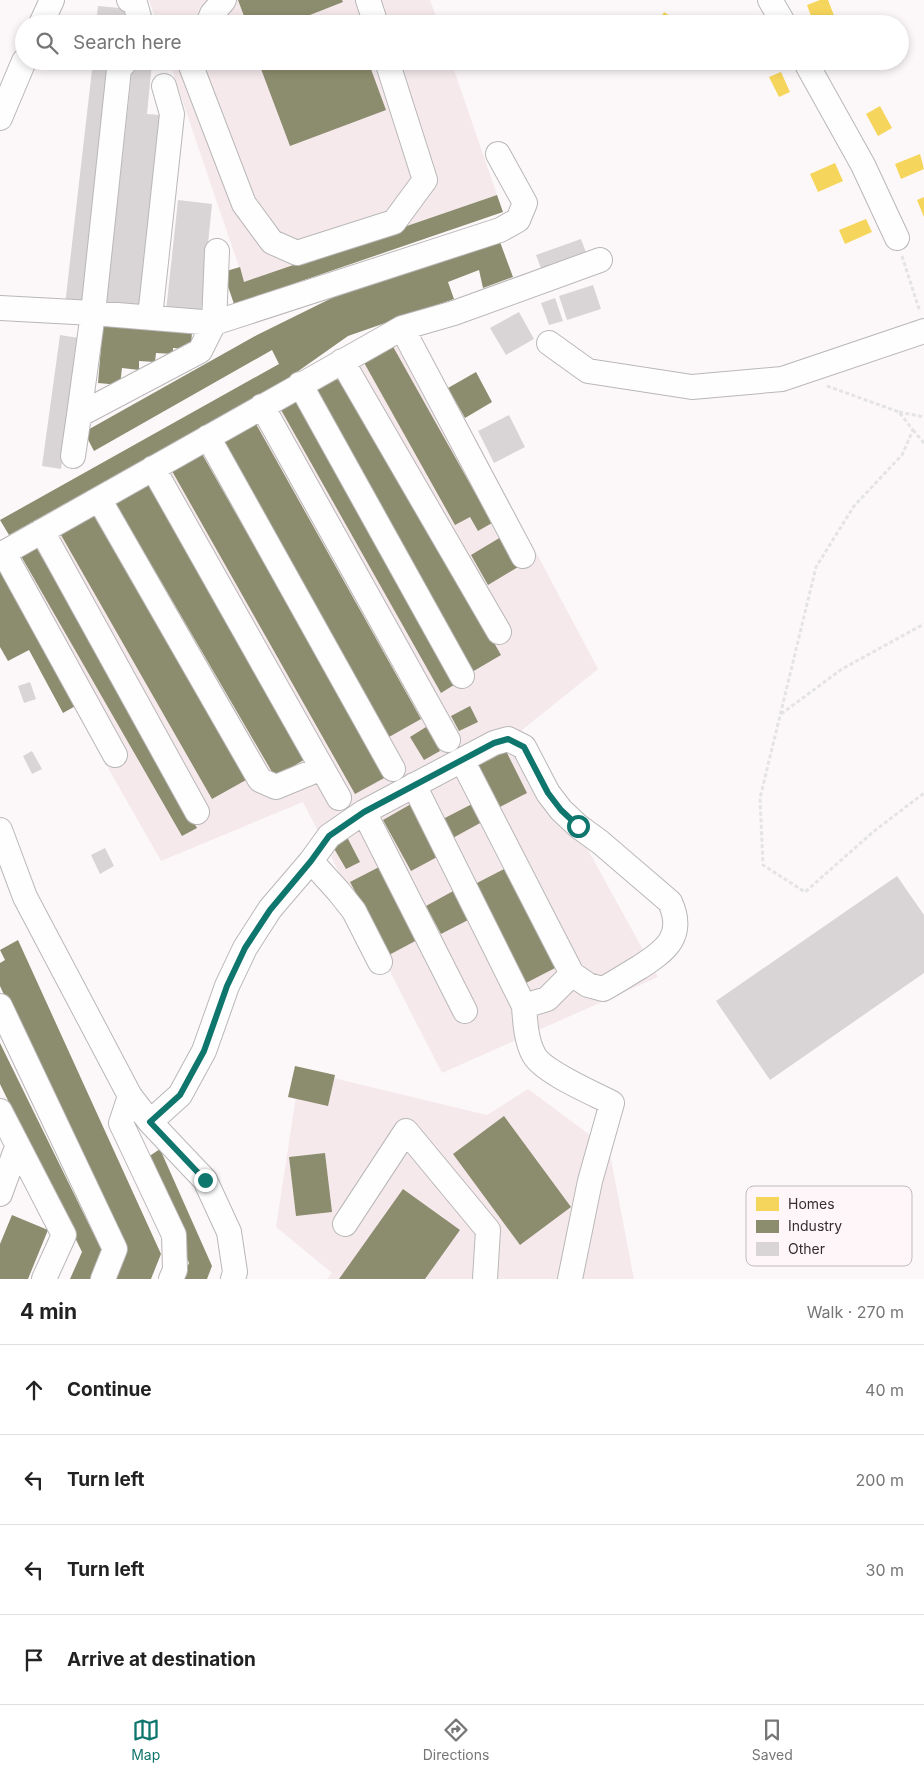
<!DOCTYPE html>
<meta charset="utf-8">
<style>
body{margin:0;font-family:Inter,sans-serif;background:#f2f2f2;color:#222}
.stop{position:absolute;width:15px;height:15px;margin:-11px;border:4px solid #0f766e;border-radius:50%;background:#fff}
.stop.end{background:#0f766e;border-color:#fff;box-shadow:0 1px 5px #0008}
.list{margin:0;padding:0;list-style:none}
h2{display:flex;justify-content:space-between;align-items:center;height:65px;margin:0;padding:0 20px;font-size:21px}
h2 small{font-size:16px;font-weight:400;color:#767676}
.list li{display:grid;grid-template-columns:32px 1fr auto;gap:15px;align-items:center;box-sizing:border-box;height:90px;padding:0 20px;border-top:1px solid #e0e0e0}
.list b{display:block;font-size:19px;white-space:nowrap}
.list em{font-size:16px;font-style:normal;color:#767676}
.icon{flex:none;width:28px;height:28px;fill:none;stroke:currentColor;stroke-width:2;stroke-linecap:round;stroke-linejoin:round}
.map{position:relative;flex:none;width:924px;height:1279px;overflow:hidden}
.search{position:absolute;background:#fff;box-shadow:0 2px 8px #0003;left:15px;right:15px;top:15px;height:55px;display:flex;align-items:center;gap:12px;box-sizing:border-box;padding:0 18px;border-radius:28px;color:#767676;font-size:19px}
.sheet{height:425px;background:#fff}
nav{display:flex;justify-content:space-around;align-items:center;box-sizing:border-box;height:70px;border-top:1px solid #e0e0e0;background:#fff;font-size:14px;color:#767676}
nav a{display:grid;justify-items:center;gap:2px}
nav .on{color:#0f766e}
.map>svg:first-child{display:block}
</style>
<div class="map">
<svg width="924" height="1279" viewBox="0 0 924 1279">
<rect width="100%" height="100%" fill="#fcf8f9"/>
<path fill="#f5e9ec" d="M149,0H430L439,24H157Z
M169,61H451L497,195L244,282Z
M416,326L598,669L522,730L658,977L442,1073L303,802L161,861L0,578V568Z
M300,1070L487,1115L528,1089L609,1149L634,1279H327L332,1273L276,1227Z"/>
<path fill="#f6d55c" d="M820,0H828L835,18L820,24H814L807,5Z
M664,12L674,18L671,24H657Z
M781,72L790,92L779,97L769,77Z
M880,106L892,128L878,136L866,114Z
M920,154L924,169L901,179L895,164Z
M835,163L843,181L818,192L810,174Z
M924,197V217L917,200Z
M866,219L872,232L845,244L839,230Z"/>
<path fill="#8c8c6e" d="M238,0H342L343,2L287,24H247Z
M351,15L354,24H329Z
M258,61H368L386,110L290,146Z
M497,195L503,212L234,304L223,272L240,267L244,282Z
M500,242L513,277L483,288L479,270L448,282L454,299L348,336L287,379L9,535L0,520L279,364L272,350L94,451L84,432L257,335L338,295Z
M103,323L192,331L191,349L173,348V354L156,353L155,362L139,361V370L122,368L120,385L98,383Z
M391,343L492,523L478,531L470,517L455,525L362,359Z
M476,372L492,402L465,418L448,388Z
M340,373L501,655L472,672L311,390Z
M296,398L457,683L441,693L280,408Z
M256,424L421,719L389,737L224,442Z
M202,454L386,777L355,794L172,471Z
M149,485L307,758L275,777L116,504Z
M94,516L246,780L212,799L61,535Z
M501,537L518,567L488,585L471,555Z
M36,547L197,828L182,836L21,556Z
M5,570L79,704L63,713L29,650L8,661L0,647V573Z
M470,706L478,722L459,731L451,716Z
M426,727L440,751L424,760L410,737Z
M506,751L527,793L498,808L477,766Z
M411,804L439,856L411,871L383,820Z
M472,804L482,822L451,839L441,820Z
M347,837L360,862L346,869L332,845Z
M381,866L419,939L389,955L350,882Z
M506,868L557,967L526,983L475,884Z
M455,890L470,919L441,934L426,906Z
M18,940L161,1254L151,1279H112L123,1253L0,986V963L5,960L0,950Z
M0,1043L102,1251L90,1279H70L82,1252L0,1084Z
M295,1066L335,1075L328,1106L288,1097Z
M504,1116L571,1207L520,1245L453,1154Z
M160,1149L212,1266L207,1279H182L189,1263L145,1159Z
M325,1153L332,1212L296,1216L289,1157Z
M403,1189L460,1230L425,1279H339Z
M12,1215L48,1230L28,1279H0V1244Z"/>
<path fill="#d9d5d6" d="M98,6L130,9L129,24H96Z
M93,61H114L83,307L65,305Z
M133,61L152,63L147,114L161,115L139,310L106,306Z
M178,200L212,204L201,314L166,311Z
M581,239L587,255L542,271L536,255Z
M593,285L601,309L567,320L559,296Z
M555,298L563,321L549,325L541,303Z
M519,312L534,339L506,355L490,328Z
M60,335L79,338L61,469L42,466Z
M509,415L525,447L494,463L478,431Z
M30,682L36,699L24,703L18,686Z
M32,751L42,769L32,774L23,756Z
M105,848L114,866L100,874L91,855Z
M897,876L924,915V973L770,1080L716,1001Z"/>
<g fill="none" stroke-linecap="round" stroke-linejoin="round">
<defs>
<path id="minor" d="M129,0L135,3L141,24
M368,0L376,24
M770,0L784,24
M41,24L52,0
M208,24L212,14L224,0
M126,61L119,69L93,313L79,415L200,351L214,323L217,251
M193,61L191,66L244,204L272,242L297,253L394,222L425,180L387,61
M805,61L863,165L897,238
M0,118L24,61
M0,308L93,313L214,323L500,230L518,220L525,203L498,154
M150,317L172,114L164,86
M402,328L523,556
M549,343L588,371L692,387L782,379L924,331
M342,361L499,632
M300,384L462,676
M262,406L448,740
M208,437L393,769
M73,456L79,415
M153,468L339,798
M99,499L260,780L276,787L322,768
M42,531L197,812
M4,553L115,755
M0,555L402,328L454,313L600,260
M462,760L572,974L547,999L524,1006C525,1021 526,1041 534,1055C543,1072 593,1093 612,1103L590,1181L570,1279
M414,785L524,1006
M364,812L465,1011
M0,830L25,897L130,1096L150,1122L205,1180L229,1232L235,1272L233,1279
M311,861L339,892L354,911L380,962
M0,1006L115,1249L103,1279
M130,1096L121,1123L174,1235L175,1270L171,1279
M0,1111L64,1235L44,1279
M150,1122L180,1095L204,1051L227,986L245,948L270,909L311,861L329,836L364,812L494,743L508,739L524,747L548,793L561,810L578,826L600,842L670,902C685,935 667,950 640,967C628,974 616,982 603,989L588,985L572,974
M0,1194L17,1147
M345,1224L406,1131L488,1230L485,1279"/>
</defs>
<use href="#minor" stroke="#b9b7b7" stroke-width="26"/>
<path stroke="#e4e4e4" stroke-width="3" stroke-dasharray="4 2.5" stroke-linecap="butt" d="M902,256L920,312
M827,386L899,412L913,430L902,455L854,506L816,567L760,798L763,865L805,892L873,832L924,793
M899,412L924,417
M913,430L924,443
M781,714L842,669L924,624"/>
<use href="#minor" stroke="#fffefe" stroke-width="24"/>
</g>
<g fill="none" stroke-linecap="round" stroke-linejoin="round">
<path stroke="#0f766e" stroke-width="6" d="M205,1180L150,1122L180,1095L204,1051L227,986L245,948L270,910L311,861L329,836L364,812L494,743L508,739L524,747L548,793L561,810L578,826"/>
</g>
<rect x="746" y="1186" width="166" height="80" rx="8" fill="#fef6f8" stroke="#c1babc" stroke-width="1"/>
<rect x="756" y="1197" width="23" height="14" fill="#f6d55c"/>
<rect x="756" y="1220" width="23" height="13" fill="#8c8c6e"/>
<rect x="756" y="1242" width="23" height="14" fill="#d9d5d6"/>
<g font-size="14" fill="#332f30">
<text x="788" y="1209">Homes</text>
<text x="788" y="1231">Industry</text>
<text x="788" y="1254">Other</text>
</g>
</svg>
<div class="stop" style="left:578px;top:826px"></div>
<div class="stop end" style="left:205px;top:1180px"></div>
<div class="search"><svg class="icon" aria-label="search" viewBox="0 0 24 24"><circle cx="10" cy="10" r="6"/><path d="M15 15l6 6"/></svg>Search here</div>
</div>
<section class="sheet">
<h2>4 min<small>Walk · 270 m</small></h2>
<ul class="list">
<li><svg class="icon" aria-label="ahead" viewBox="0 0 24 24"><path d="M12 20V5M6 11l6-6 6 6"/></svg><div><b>Continue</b></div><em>40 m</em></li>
<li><svg class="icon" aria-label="left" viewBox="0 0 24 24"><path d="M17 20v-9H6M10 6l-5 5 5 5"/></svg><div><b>Turn left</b></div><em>200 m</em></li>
<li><svg class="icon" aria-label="left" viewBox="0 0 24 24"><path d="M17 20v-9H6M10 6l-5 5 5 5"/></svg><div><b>Turn left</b></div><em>30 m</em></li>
<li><svg class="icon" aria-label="arrive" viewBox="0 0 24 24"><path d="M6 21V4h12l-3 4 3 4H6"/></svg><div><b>Arrive at destination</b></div></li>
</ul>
</section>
<nav>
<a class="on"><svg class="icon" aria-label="map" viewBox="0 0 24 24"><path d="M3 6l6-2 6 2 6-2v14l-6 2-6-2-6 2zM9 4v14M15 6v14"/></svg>Map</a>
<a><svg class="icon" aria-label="directions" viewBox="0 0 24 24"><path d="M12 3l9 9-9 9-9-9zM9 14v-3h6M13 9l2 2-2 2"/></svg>Directions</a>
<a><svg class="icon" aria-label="saved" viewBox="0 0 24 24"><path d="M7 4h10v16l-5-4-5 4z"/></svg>Saved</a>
</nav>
